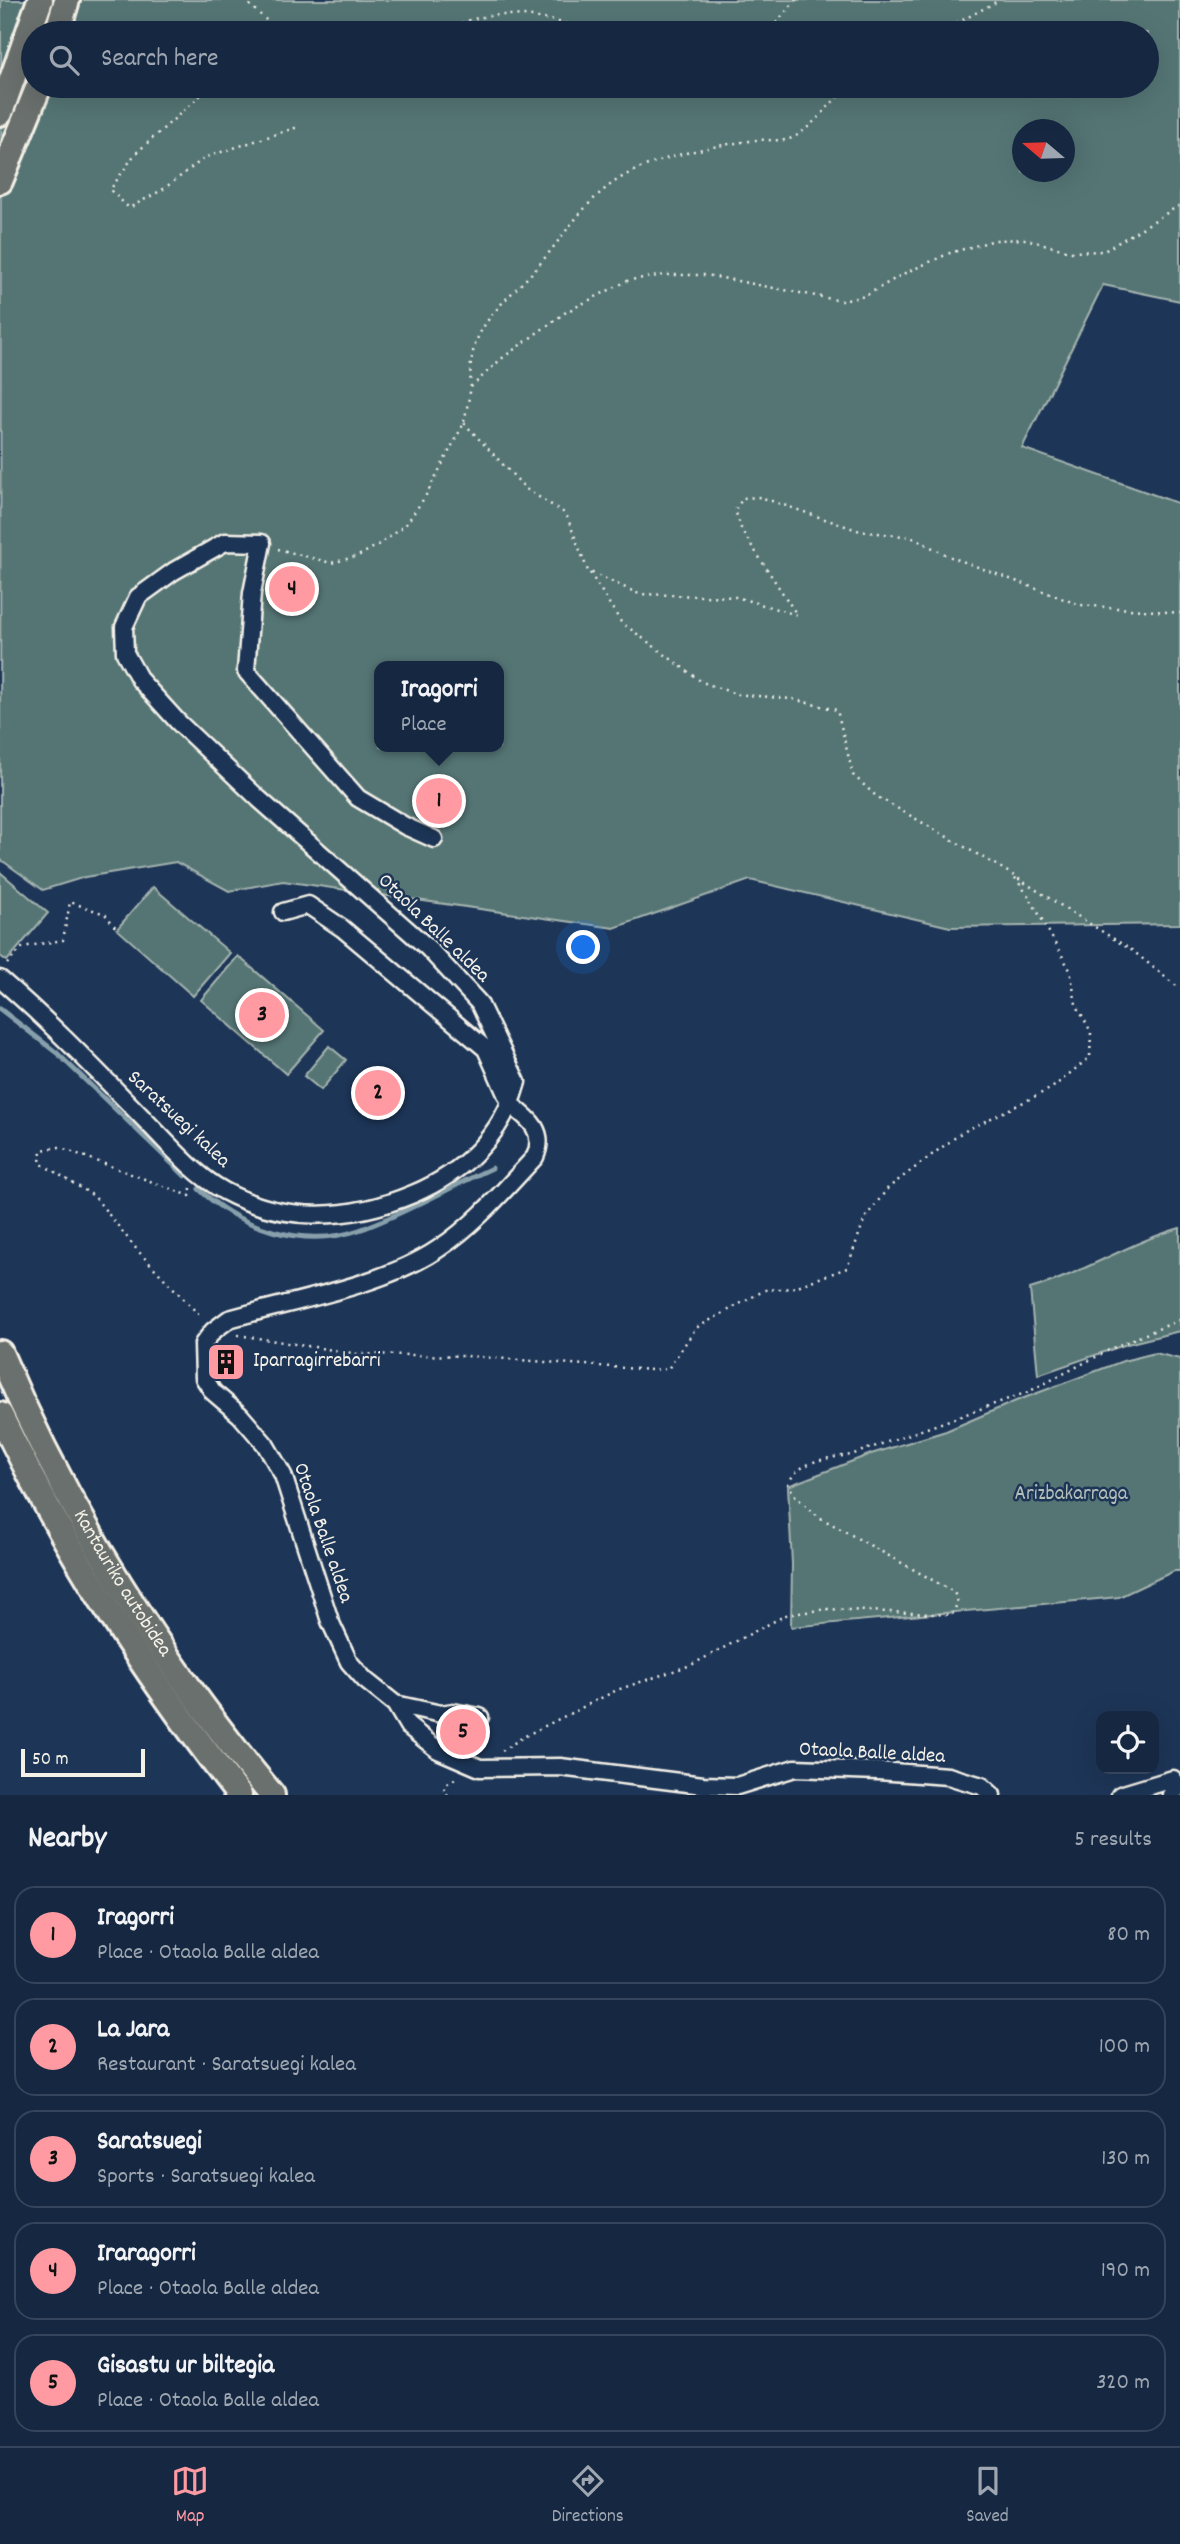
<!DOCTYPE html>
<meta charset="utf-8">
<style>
body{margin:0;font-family:Dekko,sans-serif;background:#23344c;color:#f1f3f6}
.controls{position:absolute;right:21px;bottom:21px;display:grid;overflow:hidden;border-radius:14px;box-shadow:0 7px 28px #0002}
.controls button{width:63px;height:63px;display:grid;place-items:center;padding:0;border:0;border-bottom:2px solid #35445a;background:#162841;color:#f1f3f6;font:35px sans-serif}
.compass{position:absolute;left:1012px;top:119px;width:63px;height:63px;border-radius:50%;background:#162841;box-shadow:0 7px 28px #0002;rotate:289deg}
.scale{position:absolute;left:21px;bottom:18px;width:124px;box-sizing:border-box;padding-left:7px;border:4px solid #f4f1e8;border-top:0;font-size:19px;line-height:24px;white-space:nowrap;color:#f4f1e8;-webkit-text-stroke:5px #1d3557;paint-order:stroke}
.you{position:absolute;left:584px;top:948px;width:24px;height:24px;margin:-18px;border:5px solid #fff;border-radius:50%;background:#1a73e8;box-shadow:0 0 0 10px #1a73e833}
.badge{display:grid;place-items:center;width:46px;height:46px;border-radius:50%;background:#ff9aa2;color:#111;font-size:23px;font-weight:700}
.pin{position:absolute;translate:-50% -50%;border:4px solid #fff;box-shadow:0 2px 7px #0006}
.popup{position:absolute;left:374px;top:661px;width:130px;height:91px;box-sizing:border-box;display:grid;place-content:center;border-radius:14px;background:#162841;filter:drop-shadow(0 2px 5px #0005);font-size:23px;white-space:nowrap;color:#9ea6b1}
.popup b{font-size:26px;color:#f1f3f6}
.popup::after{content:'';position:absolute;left:50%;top:100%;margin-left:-14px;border:14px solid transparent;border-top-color:#162841}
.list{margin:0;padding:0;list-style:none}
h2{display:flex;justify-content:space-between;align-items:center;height:91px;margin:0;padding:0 28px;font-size:30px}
h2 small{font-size:23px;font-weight:400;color:#9ea6b1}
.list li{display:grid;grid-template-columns:46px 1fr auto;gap:21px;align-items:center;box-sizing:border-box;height:98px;margin:0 14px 14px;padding:0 14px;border:2px solid #35445a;border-radius:21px}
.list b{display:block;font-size:26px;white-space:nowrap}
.list p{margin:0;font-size:23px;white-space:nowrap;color:#9ea6b1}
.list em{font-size:23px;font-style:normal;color:#9ea6b1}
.icon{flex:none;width:38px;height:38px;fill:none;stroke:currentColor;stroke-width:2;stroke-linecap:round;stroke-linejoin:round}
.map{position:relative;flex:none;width:1180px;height:1795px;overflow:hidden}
.search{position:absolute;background:#162841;box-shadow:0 7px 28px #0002;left:21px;right:21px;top:21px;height:77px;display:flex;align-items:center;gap:18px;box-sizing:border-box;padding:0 24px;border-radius:38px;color:#9ea6b1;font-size:26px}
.sheet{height:651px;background:#162841}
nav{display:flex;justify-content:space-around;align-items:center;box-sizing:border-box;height:98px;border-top:2px solid #35445a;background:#162841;font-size:19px;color:#9ea6b1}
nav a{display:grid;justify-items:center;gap:4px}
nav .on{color:#ff9aa2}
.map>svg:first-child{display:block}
</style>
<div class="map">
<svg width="1180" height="1795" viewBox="0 0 1180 1795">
<rect width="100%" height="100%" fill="#1d3557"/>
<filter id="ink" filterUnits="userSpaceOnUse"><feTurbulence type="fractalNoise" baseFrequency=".0143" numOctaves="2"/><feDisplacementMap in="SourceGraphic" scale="14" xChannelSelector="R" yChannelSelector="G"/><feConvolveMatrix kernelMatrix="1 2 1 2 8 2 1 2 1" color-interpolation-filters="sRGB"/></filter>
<g filter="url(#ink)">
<path fill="#547575" stroke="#a4b3ae" stroke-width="2" fill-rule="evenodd" d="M1,0H1180V301L1103,285L1022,448L1180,504V924L950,927L750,880L614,928L283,881L229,891L176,862L85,877L43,890L0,859ZM33,33H1147V86H33ZM1023,130H1064V172H1023ZM380,666H499V747H380Z
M0,872L48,913L7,961L0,956Z
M153,887L230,953L193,996L117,929Z
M238,956L324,1030L286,1074L201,1000Z
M329,1046L346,1060L321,1090L304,1076Z
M1180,1228V1331L1127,1344L1038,1375L1030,1289C1082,1274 1128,1243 1180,1228Z
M1155,1353L1180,1359V1571H1174L1119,1597L791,1627L792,1564L788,1486L871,1454L946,1431L1016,1401L1123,1361Z"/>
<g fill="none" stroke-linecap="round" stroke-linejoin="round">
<path stroke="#87a0ab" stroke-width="5" d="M0,1009L57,1053L185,1176
M199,1189C239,1228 304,1249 359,1230C404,1214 448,1188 492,1168"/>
<defs>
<path id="minor" d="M283,912L308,905L342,928L486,1049L511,1105
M0,979C50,1022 95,1069 141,1116C166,1141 192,1173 224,1191C285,1224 351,1220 413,1194C463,1173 503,1135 517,1082L479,1003L428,948L259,799L178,722L140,680L125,653L124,627L138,597L174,571L225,542L262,543L252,593L246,671L358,798L405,826L434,839
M511,1105C530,1119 546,1132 535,1157C505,1189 476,1224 438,1249C385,1285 292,1301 229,1319L213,1331L203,1344L204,1378L213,1392L240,1415L265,1444L283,1475L330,1621L349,1662L365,1680L395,1704L408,1726L438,1750L480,1768L560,1767L703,1785L737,1786L795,1768L878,1771L948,1776L982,1786L992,1795
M395,1704L441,1714L453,1712L480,1717
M1120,1795L1173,1779L1179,1787L1171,1795"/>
<g id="highway">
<path d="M57,33L67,0"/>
<path d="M0,113L40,0"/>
<path d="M0,181L39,86"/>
<path id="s1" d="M0,1353C67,1512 162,1663 272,1795"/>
<path d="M0,1415C68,1556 143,1671 239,1795"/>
</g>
</defs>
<use href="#minor" stroke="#f4f1e8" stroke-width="21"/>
<use href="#highway" stroke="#f4f1e8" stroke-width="30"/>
<path stroke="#f4f1e8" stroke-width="2.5" stroke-dasharray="2 5" stroke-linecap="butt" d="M244,0L275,28
M269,33L275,28L288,33
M443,33C492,0 550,20 603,33
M767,33L796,0
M938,33L1000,0
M211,86L135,154L110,190L129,208L162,190L206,157L298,127
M471,387C466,335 492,313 526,279C560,245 580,201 624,176C660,156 716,145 757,140C767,139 779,142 789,139C806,135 834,99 848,86
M464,423L526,489L566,514L588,571L639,594L736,597L797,615L742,531L735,510L743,498L760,497L860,531L911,537L951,557L1080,605L1180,613
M278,549L331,563L358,556L382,543L406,524L425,497L464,423L471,387L501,359L566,312L629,280L666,275H706L842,301L865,296L905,273L950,253L995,240L1026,239L1072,252L1104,251L1180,205
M590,573L621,622L702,682L736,694L792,699L837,710L853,775L876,796L1003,869L1133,951L1180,989
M7,964L23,947L63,940L70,902L105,914L117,929
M191,1188L190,1196L59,1147L41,1150L40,1163L94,1196L138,1251L202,1318
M238,1335L358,1354L467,1356L651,1370L668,1369L696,1328L765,1290L792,1288L847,1268L865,1218L888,1188L961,1133L1052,1088L1090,1057L1091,1032L1076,1004L1070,970L1030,898L1013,875
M502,1751L523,1737L617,1690L691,1665L786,1615L827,1609L952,1615L958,1602L954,1592L819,1517L796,1497L788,1484C799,1460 828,1458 851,1455L1028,1392L1121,1344L1180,1320
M448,1795L444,1790L446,1784L458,1777"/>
<use href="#minor" stroke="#1d3557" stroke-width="16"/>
<use href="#highway" stroke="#6b706d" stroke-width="24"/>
</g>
</g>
<defs>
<symbol id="building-square" viewBox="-11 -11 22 22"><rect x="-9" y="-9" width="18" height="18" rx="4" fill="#ff9aa2" stroke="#1d3557"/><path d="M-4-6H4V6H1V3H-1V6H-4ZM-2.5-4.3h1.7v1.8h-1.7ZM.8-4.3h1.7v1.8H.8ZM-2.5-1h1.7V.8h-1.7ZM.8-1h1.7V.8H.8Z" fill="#111"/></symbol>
</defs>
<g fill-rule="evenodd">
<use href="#building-square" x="204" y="1340" width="44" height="44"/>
</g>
<g text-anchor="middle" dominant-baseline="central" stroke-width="5" stroke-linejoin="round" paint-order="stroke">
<g font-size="21" fill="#f4f1e8" stroke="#1d3557">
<text transform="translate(433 929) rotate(44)">Otaola Balle aldea</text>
<text transform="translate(178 1120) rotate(43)">Saratsuegi kalea</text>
<text transform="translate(322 1533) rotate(71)">Otaola Balle aldea</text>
<text stroke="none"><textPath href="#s1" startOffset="261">Kantauriko autobidea</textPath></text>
<text transform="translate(872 1754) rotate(3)">Otaola Balle aldea</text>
</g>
<g font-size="21" fill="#f4f1e8" stroke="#1d3557" text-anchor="start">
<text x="253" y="1362">Iparragirrebarri</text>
</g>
<g font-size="21" fill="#b4bfba" stroke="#1d3557">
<text x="1071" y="1495">Arizbakarraga</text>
</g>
</g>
</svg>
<div class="controls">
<button><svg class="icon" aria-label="locate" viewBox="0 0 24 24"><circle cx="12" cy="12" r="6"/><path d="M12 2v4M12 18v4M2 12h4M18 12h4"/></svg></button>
</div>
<svg class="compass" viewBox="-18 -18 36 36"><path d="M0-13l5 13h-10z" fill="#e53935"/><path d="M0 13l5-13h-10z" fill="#9ea6b1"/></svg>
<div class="scale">50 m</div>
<div class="you"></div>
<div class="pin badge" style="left:439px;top:801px">1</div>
<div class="popup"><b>Iragorri</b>Place</div>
<div class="pin badge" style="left:378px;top:1093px">2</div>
<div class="pin badge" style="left:262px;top:1015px">3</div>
<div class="pin badge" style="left:292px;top:589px">4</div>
<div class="pin badge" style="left:463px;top:1732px">5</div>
<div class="search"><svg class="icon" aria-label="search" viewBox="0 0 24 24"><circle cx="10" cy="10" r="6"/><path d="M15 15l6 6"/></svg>Search here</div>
</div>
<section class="sheet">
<h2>Nearby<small>5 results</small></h2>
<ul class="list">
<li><span class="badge">1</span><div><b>Iragorri</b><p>Place · Otaola Balle aldea</p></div><em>80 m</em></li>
<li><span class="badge">2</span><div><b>La Jara</b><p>Restaurant · Saratsuegi kalea</p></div><em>100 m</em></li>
<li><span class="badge">3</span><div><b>Saratsuegi</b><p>Sports · Saratsuegi kalea</p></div><em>130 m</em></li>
<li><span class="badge">4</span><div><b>Iraragorri</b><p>Place · Otaola Balle aldea</p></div><em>190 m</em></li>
<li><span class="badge">5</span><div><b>Gisastu ur biltegia</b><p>Place · Otaola Balle aldea</p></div><em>320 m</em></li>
</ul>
</section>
<nav>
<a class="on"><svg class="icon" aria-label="map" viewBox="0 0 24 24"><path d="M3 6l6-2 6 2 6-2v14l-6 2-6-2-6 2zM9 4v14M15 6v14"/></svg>Map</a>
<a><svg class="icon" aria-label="directions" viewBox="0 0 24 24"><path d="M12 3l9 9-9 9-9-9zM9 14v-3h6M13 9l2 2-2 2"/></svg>Directions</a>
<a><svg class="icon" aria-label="saved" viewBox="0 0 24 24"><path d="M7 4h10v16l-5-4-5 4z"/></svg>Saved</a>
</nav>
